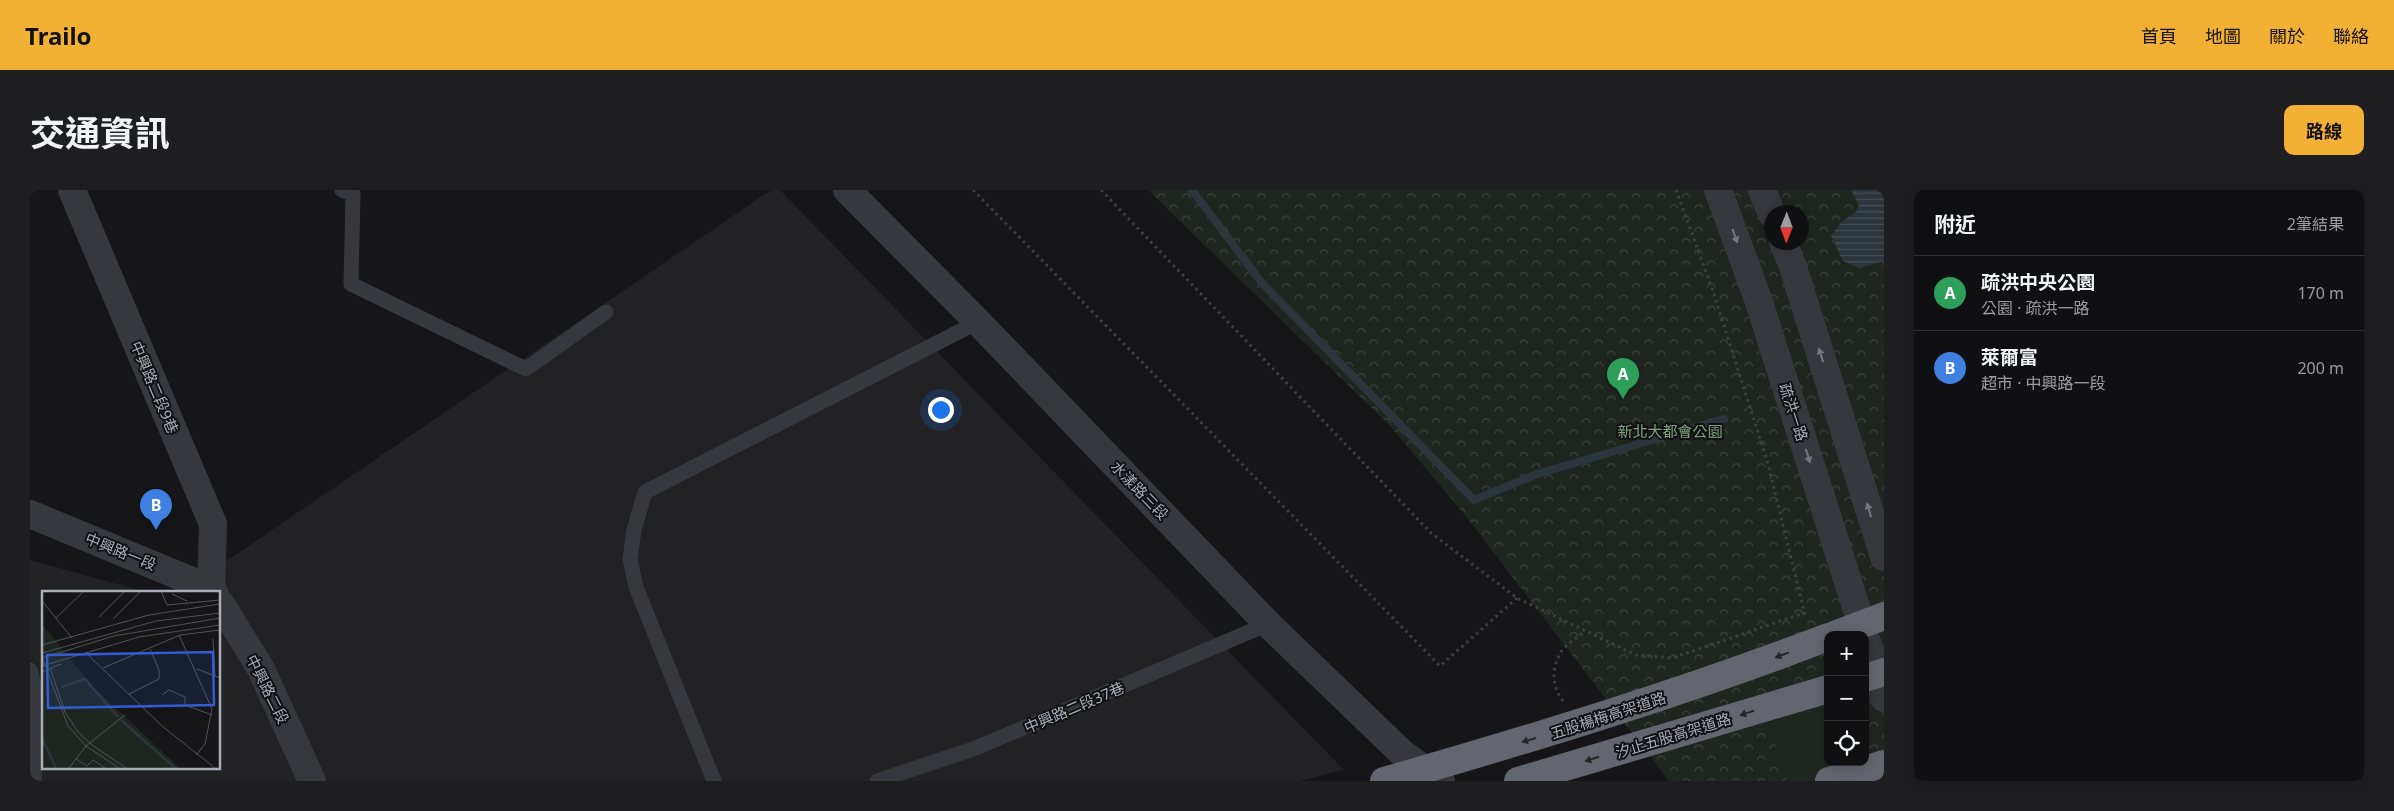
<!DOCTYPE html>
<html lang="zh-TW">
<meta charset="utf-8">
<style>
body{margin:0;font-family:"Noto Sans","Noto Sans TC",sans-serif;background:#1e1e20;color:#f1f3f6}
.controls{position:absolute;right:15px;bottom:15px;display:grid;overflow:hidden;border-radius:10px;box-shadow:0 2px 12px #0003}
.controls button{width:45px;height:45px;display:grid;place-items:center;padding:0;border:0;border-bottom:1px solid #303032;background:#101012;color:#f1f3f6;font:25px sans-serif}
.compass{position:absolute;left:1734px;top:15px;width:45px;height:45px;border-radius:50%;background:#101012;box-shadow:0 2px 12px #0003;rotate:181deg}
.you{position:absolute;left:910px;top:219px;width:18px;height:18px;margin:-12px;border:4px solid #fff;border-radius:50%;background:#1a73e8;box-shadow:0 0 0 8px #1a73e833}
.badge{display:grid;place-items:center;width:32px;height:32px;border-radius:50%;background:#f2b134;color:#fff;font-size:16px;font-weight:700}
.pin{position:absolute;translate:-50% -41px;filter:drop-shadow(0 1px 2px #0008)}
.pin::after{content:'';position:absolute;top:26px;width:18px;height:15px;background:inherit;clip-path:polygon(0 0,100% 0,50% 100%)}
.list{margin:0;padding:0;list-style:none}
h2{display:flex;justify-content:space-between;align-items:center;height:65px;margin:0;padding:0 20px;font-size:21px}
h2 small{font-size:16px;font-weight:400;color:#9c9d9f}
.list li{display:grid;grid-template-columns:32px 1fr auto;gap:15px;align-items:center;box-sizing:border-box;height:75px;padding:0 20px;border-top:1px solid #303032}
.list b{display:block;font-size:19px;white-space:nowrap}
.list p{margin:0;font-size:16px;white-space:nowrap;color:#9c9d9f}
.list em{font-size:16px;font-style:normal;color:#9c9d9f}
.icon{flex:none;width:28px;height:28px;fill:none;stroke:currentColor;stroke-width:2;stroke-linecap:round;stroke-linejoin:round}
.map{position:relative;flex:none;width:1854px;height:591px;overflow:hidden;border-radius:10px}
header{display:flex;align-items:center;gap:30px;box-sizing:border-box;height:70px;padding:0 25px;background:#f2b134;color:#111}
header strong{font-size:24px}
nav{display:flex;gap:28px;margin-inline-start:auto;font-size:18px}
.intro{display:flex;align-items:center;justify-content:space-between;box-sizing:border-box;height:120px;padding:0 30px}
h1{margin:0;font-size:35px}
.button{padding:12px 22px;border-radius:10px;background:#f2b134;color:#111;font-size:18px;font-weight:700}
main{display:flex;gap:30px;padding:0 30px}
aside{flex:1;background:#101012;border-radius:10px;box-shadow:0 2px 12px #0003}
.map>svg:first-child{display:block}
</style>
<header>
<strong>Trailo</strong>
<nav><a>首頁</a><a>地圖</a><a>關於</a><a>聯絡</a></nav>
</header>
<div class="intro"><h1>交通資訊</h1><a class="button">路線</a></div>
<main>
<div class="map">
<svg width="1854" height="591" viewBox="0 0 1854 591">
<defs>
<pattern id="park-crowns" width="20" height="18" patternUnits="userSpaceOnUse" patternTransform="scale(1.25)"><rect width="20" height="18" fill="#1e261f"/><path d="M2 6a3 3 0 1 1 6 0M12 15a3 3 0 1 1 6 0" fill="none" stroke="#3c433d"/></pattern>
<pattern id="water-rules" width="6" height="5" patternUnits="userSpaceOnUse" patternTransform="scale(1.25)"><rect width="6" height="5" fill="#2c353c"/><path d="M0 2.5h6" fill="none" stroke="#485056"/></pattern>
</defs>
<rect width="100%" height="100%" fill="#161618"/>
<path fill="#222225" d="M741,0H750L1314,580L1269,591H0V370L116,402H14V577H189V402H151Z"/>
<path fill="url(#park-crowns)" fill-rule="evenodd" d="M1118,0H1854V591H1639L1434,324L1361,237ZM1742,22H1772V52H1742ZM1798,445H1835V572H1798Z"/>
<path fill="#1e261f" d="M1793,504L1798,518V572H1815L1822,591H1757L1735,523Z"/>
<path fill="url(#water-rules)" d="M1798,0H1854V71L1829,78L1813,71L1801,46L1812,31L1825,23L1829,15L1821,0Z"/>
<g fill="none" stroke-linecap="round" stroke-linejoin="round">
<path stroke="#2c353c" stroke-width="8" d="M1162,0L1232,93L1444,310L1507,284L1694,229"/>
<path stroke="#3d3f44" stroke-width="3" stroke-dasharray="2.5 4" stroke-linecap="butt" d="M943,0L1410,476L1487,408
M1071,0L1401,343L1487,408L1606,465L1642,468L1774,423
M1646,0L1683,101L1738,274L1775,425
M1533,511C1522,496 1521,479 1531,462C1536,454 1548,447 1555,441"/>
<path stroke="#37383d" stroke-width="15" d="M312,0L323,4L321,94L496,179L576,122
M0,480L7,506L4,591
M684,591L606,397L600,369L604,340L615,302L948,132
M847,591L946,558L1238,434"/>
<path stroke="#37383d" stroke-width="28" d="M42,0L183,334L181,399"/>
<path stroke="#37383d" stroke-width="28" d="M817,0L948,132L1238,434L1372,563L1411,591
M1688,0L1728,109L1835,445
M1732,0L1742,24
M1753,52L1763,77L1854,367
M0,324L181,399L184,402
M189,411L231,479L282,591
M1835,446L1854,508"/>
<path stroke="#63666e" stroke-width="28" d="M1488,591L1798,499"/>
<path stroke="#63666e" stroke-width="28" d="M1804,445L1854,426
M1835,488L1854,482
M1354,591C1504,548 1652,503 1798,447
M1799,591L1854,574"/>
</g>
<defs><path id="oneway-solid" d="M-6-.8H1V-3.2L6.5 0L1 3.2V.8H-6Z" transform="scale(1.25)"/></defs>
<g fill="#757881">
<use href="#oneway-solid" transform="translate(1705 46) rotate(70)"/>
<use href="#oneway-solid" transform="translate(1791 165) rotate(-107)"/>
<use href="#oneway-solid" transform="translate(1778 266) rotate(72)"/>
<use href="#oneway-solid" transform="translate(1839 320) rotate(-107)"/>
</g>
<g fill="#26262a">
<use href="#oneway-solid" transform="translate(1752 465) rotate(159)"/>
<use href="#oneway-solid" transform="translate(1717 523) rotate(163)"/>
<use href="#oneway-solid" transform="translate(1499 550) rotate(164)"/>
<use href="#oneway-solid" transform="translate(1562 569) rotate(163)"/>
</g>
<g text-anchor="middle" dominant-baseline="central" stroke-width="4" stroke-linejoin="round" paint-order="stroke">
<g font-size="15" fill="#a8adb8" stroke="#111113">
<text transform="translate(125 197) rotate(67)">中興路二段9巷</text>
<text transform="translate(1764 222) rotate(72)">疏洪一路</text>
<text transform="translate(1110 300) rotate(46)">水漾路三段</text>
<text transform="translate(91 361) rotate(22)">中興路一段</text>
<text transform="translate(238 499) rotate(63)">中興路二段</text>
<text transform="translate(1044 517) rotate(-23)">中興路二段37巷</text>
<text transform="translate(1578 525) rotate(-18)">五股楊梅高架道路</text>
<text transform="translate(1643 545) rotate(-17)">汐止五股高架道路</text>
</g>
<g font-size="15" fill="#7fa381" stroke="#111113">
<text x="1640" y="241">新北大都會公園</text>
</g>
</g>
<g transform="translate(12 401)">
<rect width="178" height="178" fill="#161618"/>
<path d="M0,33L50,95L138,177H0Z" fill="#1e261f"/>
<path fill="none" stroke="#2c353c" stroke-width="2.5" d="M20,96L43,88L76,126M79,129L133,177M0,147L14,177"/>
<path fill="none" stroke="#505258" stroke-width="1" d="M119,0L125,14M130,3L145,10M0,10L30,47M125,14L178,9M57,26L83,0M14,27L42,0M71,28L99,0M137,44L170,118L163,153L154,164M171,48L173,85M0,54L107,24L178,13M43,61L120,135L173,177M0,62L114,30L178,22M0,66L26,135L44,155L77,177M0,67L72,45L178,27M0,75L97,46L178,34M8,77L23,121L36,141L50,154L84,177M61,77L138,44L178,39M155,78L178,87M0,81L19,73M87,103L117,88V79L108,58M120,104L127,99L143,106V114L170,124M34,168L45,175L51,169L63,177M27,177L44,155L83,124"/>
<path fill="#325cd3" fill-opacity="0.15" stroke="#325cd3" stroke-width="2.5" d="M171,61L172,114L6,117L5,64Z"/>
<rect width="178" height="178" fill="none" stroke="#a8adb8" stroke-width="2.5"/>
</g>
</svg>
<div class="controls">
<button>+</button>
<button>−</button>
<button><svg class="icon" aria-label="locate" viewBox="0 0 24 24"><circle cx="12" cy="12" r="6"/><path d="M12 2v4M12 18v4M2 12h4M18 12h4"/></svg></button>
</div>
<svg class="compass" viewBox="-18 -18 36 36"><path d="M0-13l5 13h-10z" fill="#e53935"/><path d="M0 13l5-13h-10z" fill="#9c9d9f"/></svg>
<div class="you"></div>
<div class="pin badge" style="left:1593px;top:209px;background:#2e9e5b">A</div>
<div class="pin badge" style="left:126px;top:340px;background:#3f7fe0">B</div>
</div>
<aside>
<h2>附近<small>2筆結果</small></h2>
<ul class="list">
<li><span class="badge" style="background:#2e9e5b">A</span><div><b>疏洪中央公園</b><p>公園 · 疏洪一路</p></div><em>170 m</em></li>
<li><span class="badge" style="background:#3f7fe0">B</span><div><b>萊爾富</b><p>超市 · 中興路一段</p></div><em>200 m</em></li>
</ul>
</aside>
</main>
